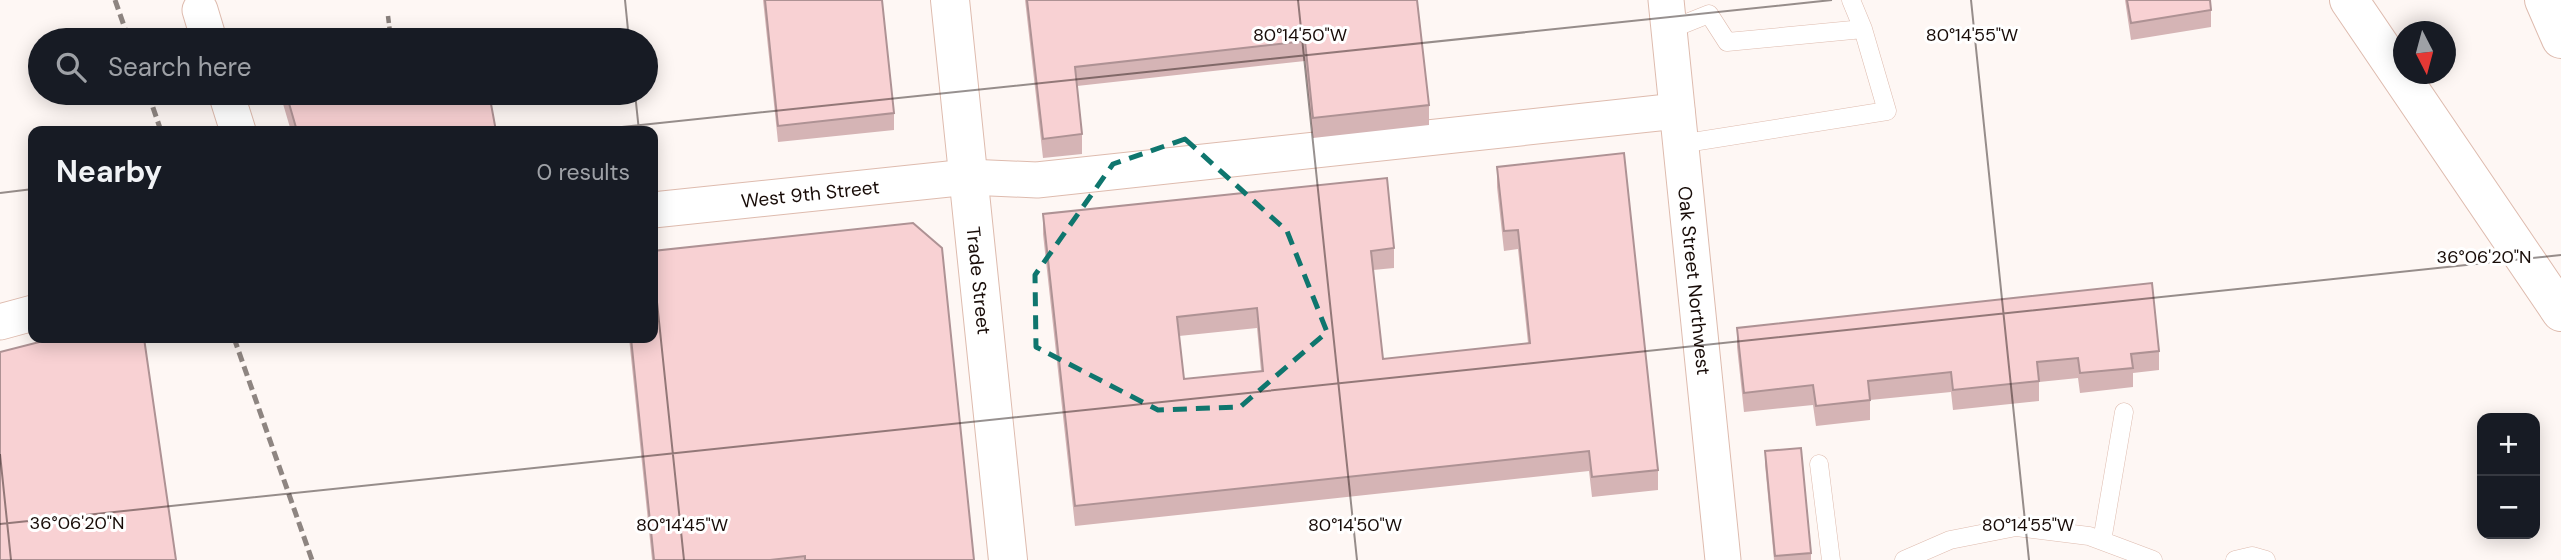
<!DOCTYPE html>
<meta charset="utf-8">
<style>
body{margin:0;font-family:"DM Sans",sans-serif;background:#20242c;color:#f1f3f6}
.controls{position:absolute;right:21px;bottom:21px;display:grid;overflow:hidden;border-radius:14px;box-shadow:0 4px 18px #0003}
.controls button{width:63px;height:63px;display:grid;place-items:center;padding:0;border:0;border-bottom:2px solid #363941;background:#171b24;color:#f1f3f6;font:35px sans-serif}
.compass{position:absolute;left:2393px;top:21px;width:63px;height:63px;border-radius:50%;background:#171b24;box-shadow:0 4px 18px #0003;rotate:174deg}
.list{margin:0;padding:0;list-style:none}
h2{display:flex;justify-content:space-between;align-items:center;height:91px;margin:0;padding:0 28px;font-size:30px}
h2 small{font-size:23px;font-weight:400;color:#9ea1a6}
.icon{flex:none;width:38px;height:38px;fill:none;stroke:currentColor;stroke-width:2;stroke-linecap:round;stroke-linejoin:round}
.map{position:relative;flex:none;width:2561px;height:560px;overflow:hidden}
.search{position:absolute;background:#171b24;box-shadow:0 4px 18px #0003;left:28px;top:28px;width:630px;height:77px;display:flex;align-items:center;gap:18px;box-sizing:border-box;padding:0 24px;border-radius:38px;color:#9ea1a6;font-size:26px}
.panel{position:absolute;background:#171b24;box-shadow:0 4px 18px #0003;left:28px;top:126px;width:630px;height:217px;border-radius:14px}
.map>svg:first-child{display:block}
</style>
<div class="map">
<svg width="2561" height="560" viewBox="0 0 2561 560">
<rect width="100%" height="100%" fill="#fef7f4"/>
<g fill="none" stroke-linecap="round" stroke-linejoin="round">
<defs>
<path id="service" d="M1669,30L1709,14L1727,42L1863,29
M1680,144L1887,111L1863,29L1851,0
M1819,464L1831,560
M2102,541L2124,412
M1904,560L1950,540L2016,527L2089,536L2153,560
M2235,560L2252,556L2266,560"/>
<g id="minor">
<path id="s1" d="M1666,0L1723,560"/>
<path d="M200,10L209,40"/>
<path d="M226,93L238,131"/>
<path id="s2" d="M653,210L968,177L1037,180L1677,111"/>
<path d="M0,322L33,313"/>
</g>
<g id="tertiary">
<path id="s3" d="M950,0L1008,560"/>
</g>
<path id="primary" d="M2349,0L2561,312
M2544,0L2561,39"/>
</defs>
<use href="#service" stroke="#debbae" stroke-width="19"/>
<use href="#minor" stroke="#debbae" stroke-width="37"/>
<use href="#tertiary" stroke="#debbae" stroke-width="40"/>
<use href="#primary" stroke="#debbae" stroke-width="40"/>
<path stroke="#887f7b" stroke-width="4.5" stroke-dasharray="7 3.5" stroke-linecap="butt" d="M388,16L391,40"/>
<use href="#service" stroke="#fff" stroke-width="18"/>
<use href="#minor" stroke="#fff" stroke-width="35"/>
<use href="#tertiary" stroke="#fff" stroke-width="38"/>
<use href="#primary" stroke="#fff" stroke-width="38"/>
<path stroke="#8e8581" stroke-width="5" stroke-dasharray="10 5" stroke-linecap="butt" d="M115,0L129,40
M148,93L161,131
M234,338L312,560"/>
</g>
<path fill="#d5b4b5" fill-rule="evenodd" d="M763,0H882L894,113V130L778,142Z
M1025,0H1417L1429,105V125L1313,138L1305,61L1077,86L1082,134V154L1043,158Z
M2125,0H2210L2211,10V27L2131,40Z
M281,93H489L496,131H291L281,97Z
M1497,167L1658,470V490L1592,497L1589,471L1075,526L1043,234V214L1394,248V268L1373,270L1383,359L1528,343L1518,249L1504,251L1497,187ZM1257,328L1261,371L1184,379L1179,336Z
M1737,328L2159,351V370L2133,373V387L2080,393L2078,378L2039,382V401L1953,410L1951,392L1870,400V420L1816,426L1813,405L1744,412L1737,347Z
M629,338H653L974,560H652Z
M1765,451L1811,553V560H1774L1765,464Z"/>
<path fill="#f8d1d3" stroke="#ae9294" stroke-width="2" fill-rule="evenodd" d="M765,0H882L894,113L778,126Z
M1027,0H1417L1429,105L1313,118L1305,41L1075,67L1082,134L1043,139Z
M2127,0H2210L2211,10L2131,23Z
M286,93H489L496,131H297Z
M1624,153L1658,470L1592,477L1589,451L1075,506L1043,214L1387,178L1394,248L1371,251L1383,359L1530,343L1518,230L1504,231L1497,167ZM1257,308L1263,371L1184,379L1177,317Z
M913,223L942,248L974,560H805V556L770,560H654L631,338H653V251Z
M2152,283L2159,351L2131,354L2133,368L2080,373L2078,358L2037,362L2039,381L1953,390L1951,372L1868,381L1870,400L1816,406L1813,385L1744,393L1737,328Z
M55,338H144L176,560H0V352Z
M1801,448L1811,553L1775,556L1765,451Z"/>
<path fill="none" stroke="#0f766e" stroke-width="5" stroke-dasharray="14 9" stroke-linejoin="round" d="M1185,139L1287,231L1327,332L1240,407L1158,410L1036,347L1035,275L1113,164Z"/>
<path fill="none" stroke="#180c08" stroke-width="2" stroke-opacity="0.45" d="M625,0L629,40M1298,0L1357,560M1971,0L2029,560M635,93L639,131M584,131L1832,0M0,193L33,189M653,264L684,560M0,454L11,560M0,524L2561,255"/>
<g text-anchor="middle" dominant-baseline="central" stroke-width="6" stroke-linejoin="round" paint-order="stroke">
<g font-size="19" fill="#180c08" stroke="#fff">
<text stroke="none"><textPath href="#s2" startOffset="158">West 9th Street</textPath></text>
<text stroke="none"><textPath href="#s3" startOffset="282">Trade Street</textPath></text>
<text stroke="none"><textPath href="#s1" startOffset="282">Oak Street Northwest</textPath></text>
</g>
</g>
<g font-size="18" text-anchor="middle" fill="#180c08" stroke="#fff" stroke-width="6" stroke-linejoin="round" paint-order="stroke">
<text x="1300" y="41">80°14'50"W</text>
<text x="1972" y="41">80°14'55"W</text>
<text x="2484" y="263">36°06'20"N</text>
<text x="77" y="529">36°06'20"N</text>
<text x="682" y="531">80°14'45"W</text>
<text x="1355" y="531">80°14'50"W</text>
<text x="2028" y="531">80°14'55"W</text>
</g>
</svg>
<div class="controls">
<button>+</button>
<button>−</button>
</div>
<svg class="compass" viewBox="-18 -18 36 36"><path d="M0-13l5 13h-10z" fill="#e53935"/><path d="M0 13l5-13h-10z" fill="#9ea1a6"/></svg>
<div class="search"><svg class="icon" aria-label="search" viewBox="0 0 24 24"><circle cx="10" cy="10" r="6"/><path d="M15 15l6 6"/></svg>Search here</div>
<section class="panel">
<h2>Nearby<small>0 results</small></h2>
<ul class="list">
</ul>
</section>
</div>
